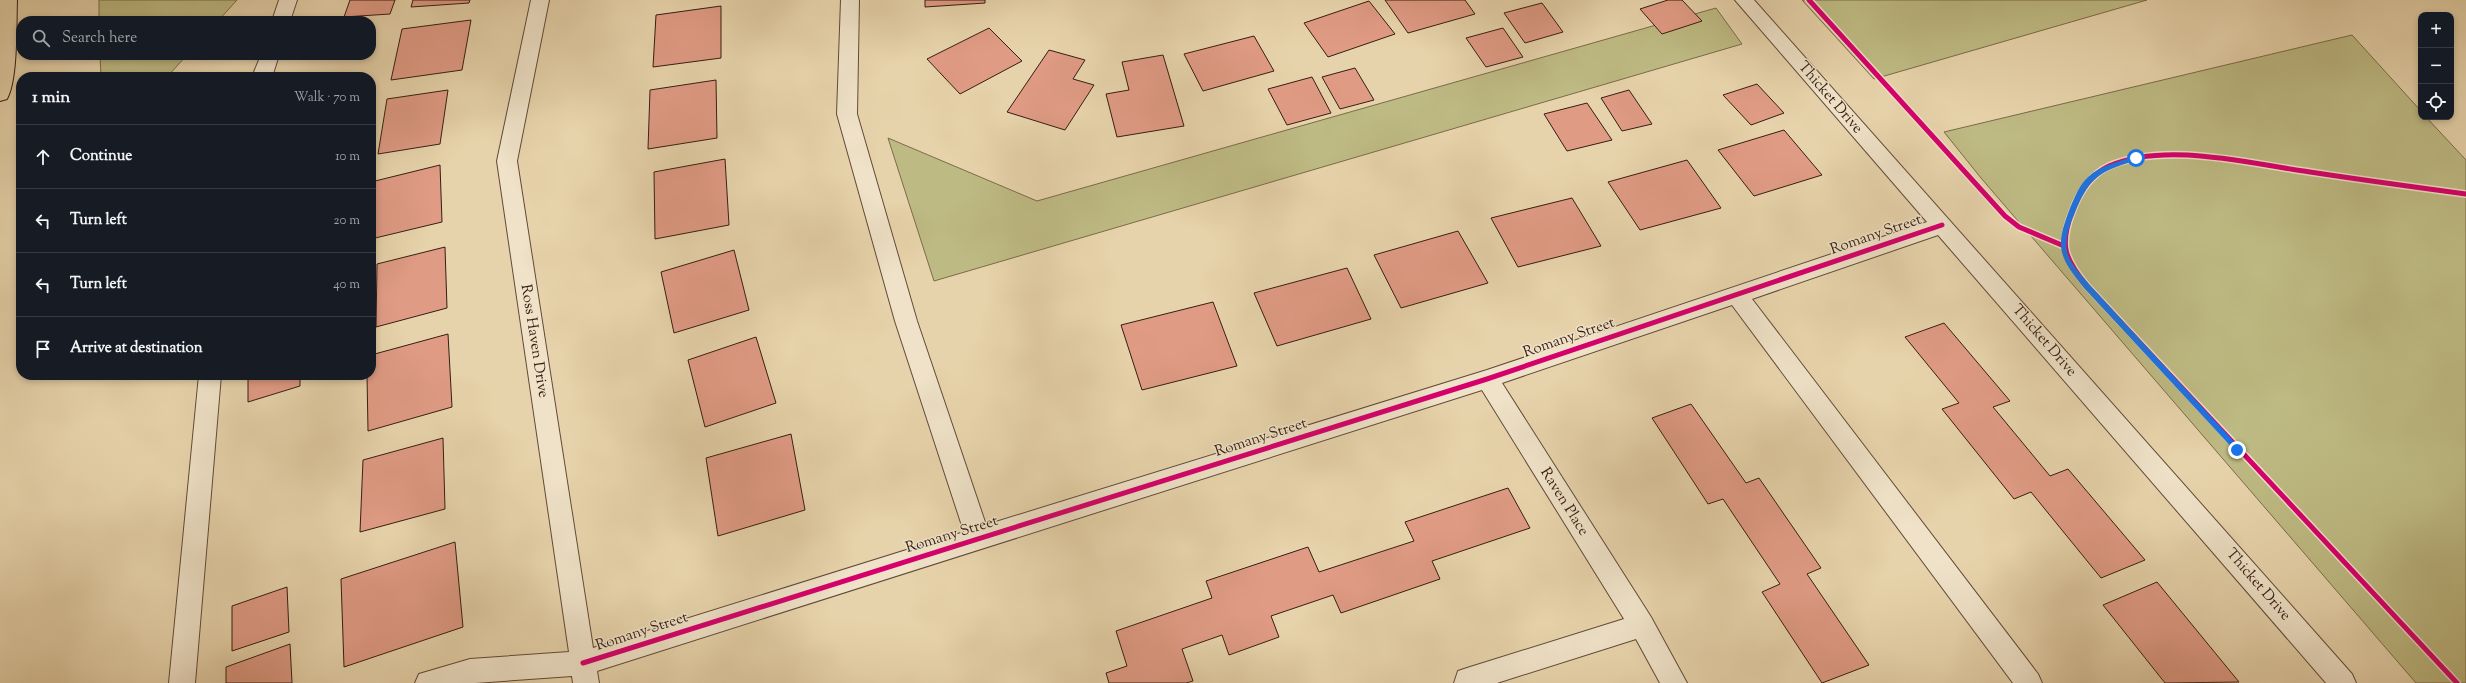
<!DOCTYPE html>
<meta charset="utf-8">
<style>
body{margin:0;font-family:"Sorts Mill Goudy",serif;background:#242831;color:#f1f3f6}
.controls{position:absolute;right:12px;top:12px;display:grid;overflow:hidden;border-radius:8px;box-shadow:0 2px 6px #0003}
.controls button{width:36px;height:36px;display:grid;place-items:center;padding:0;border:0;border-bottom:1px solid #363941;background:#171b24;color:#f1f3f6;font:20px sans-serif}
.stop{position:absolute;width:12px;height:12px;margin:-9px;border:3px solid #1a73e8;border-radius:50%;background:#fff}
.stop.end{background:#1a73e8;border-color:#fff;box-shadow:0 1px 4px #0008}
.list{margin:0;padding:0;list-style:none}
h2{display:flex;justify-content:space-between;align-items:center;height:52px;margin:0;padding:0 16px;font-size:17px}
h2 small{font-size:13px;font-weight:400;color:#9ea1a6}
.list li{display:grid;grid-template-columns:26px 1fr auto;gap:12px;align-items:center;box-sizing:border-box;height:64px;padding:0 16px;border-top:1px solid #363941}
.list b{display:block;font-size:15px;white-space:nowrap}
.list em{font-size:13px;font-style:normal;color:#9ea1a6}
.icon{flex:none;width:22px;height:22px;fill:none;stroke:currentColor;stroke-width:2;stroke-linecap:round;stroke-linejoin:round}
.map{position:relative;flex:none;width:2466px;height:683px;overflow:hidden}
.search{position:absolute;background:#171b24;box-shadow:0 2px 6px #0003;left:16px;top:16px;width:360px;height:44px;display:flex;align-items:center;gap:10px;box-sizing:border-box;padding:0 14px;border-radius:16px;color:#9ea1a6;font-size:15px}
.panel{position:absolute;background:#171b24;box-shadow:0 2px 6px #0003;left:16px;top:72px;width:360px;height:308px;border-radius:16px}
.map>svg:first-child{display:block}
</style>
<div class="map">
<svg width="2466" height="683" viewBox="0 0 2466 683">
<rect width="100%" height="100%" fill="#e7d3ab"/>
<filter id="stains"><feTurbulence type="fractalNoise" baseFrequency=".005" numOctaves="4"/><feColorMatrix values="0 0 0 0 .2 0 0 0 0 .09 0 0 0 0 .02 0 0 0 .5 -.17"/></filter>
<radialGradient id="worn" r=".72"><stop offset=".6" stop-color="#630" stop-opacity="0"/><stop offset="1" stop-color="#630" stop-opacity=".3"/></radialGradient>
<path fill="#beba83" stroke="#7a6c4a" d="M99,0H237L218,21H99Z
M1802,0H2147L1874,79Z
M1716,8L1742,44L934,281L888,138L1037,201Z
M2352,35L2421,111V117H2426L2466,160V683H2416L1981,178L1944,132Z
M100,55H187L167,77H101Z"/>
<path fill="#e09b85" stroke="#361d12" d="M350,0H395L390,14L344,17Z
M413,0H470L469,3L411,7Z
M925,0H985V3L925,7Z
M1385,0H1465L1475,14L1408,33Z
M1668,0H1682L1702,21L1662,34L1640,9Z
M1369,1L1395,34L1328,57L1304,23Z
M1542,3L1563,32L1525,43L1504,13Z
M721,6V58L653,67L656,15Z
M471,20L462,70L391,80L402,29Z
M989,28L1022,61L960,94L927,59Z
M1503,28L1523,57L1486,67L1466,38Z
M1254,36L1274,71L1203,91L1184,54Z
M1049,50L1085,60L1073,79L1094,85L1065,130L1007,112Z
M1163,55L1184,126L1117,137L1106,94L1129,90L1122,62Z
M1355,68L1374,100L1340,109L1322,77Z
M1312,77L1331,113L1287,125L1268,89Z
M716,80L717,138L648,149L650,90Z
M1757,84L1784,113L1751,125L1723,95Z
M448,90L440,144L378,154L387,99Z
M1629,90L1652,124L1622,131L1601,98Z
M1587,103L1612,140L1567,151L1544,114Z
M1784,130L1822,175L1754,196L1718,150Z
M725,159L729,225L655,239L654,172Z
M1687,160L1721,208L1640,230L1608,182Z
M440,165L442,222L371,239V182Z
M1572,198L1601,246L1518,267L1491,218Z
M1458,231L1488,283L1401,308L1374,255Z
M445,247L447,308L376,327L377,264Z
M734,250L749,310L674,333L661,272Z
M1347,268L1371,319L1277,346L1254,293Z
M1213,302L1237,366L1142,390L1121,325Z
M1944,323L2010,401L1993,407L2050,476L2068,469L2145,560L2101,578L2031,492L2014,499L1942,409L1959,403L1905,337Z
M448,334L452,407L368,431L367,375H371V355Z
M756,337L776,403L705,427L688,360Z
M258,375H300V386L248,402V378Z
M1691,404L1746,483L1759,478L1821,568L1807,574L1869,665L1822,683L1762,592L1780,584L1723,499L1708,504L1652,418Z
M791,434L805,510L718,536L706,458Z
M443,438L445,509L360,532L363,460Z
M1508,488L1530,528L1432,561L1440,579L1341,613L1333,595L1271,616L1279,637L1229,655L1222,635L1182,649L1193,681L1186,683H1109L1106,673L1127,666L1116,631L1212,598L1206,581L1308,547L1319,572L1414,541L1405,522Z
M455,542L463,627L344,667L341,579Z
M2157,582L2239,682L2165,683L2103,605Z
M287,587L289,632L232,651V606Z
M290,644L292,683H226V667Z"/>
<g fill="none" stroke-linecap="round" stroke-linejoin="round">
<defs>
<path id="minor" d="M279,0H297L290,21H272Z
M531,0H549L517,161L593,648L964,532L895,321L837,114L841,0H859L857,114L917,321L986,525L1487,370L1927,222L1735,0H1754L2352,674L2356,683H2326L1938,235L1752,299L2038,674L2042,683H2013L1732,305L1502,383L1651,617L1687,683H1660L1636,639L1497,683H1454L1458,671L1467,668L1624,619L1482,390L597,671L599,683H573L572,676L475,683H415L419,674L470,659L569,652L497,161Z
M261,55H279L272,77H252Z
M199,375H221L195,683H169Z"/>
<path id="major" d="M0,0H17C16,25 18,79 7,99L0,101Z"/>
</defs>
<use href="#minor" stroke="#624a38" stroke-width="2"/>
<use href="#major" stroke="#361d12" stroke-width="2"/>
<use href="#minor" fill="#efe2c8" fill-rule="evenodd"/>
<use href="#major" fill="#e7d3ab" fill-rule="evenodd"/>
<defs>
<path id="cycleway" d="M1809,0L2005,216L2019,227L2064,246
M583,663L1487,379L1942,225
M2457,683L2087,286C2065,259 2059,246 2072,212C2079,193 2090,175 2109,166C2167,141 2250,164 2310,172C2362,180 2414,187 2466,194"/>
</defs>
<use href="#cycleway" stroke="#efe2c8" stroke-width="8"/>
<use href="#cycleway" stroke="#d6006c" stroke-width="5"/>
</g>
<path fill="#1a73e8" d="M2136,156L2138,160C2099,171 2089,177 2074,215C2069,226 2065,239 2067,251C2070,264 2081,274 2089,284L2240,448V452L2237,453L2084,288C2058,256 2055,247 2070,208C2075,197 2079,185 2088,177C2101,165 2120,161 2136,156Z"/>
<g text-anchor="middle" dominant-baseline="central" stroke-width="3" stroke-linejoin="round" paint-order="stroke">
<g font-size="15" fill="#361d12" stroke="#efe2c8">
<text transform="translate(1830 98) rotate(49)">Thicket Drive</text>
<text transform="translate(1876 235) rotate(-19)">Romany Street</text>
<text transform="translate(1569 338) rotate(-19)">Romany Street</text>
<text transform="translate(534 341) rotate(81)">Ross Haven Drive</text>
<text transform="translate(2044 341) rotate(49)">Thicket Drive</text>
<text transform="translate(1261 438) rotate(-18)">Romany Street</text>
<text transform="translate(1564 502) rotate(58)">Raven Place</text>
<text transform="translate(952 535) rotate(-17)">Romany Street</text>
<text transform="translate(2258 585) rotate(49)">Thicket Drive</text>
<text transform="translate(642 632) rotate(-18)">Romany Street</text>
</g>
</g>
<rect width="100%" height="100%" filter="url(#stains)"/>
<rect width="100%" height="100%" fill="url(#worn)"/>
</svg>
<div class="controls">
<button>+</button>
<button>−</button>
<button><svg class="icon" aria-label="locate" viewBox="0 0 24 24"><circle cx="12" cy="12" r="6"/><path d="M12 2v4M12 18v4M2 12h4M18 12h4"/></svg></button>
</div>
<div class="stop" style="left:2136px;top:158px"></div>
<div class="stop end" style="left:2237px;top:450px"></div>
<div class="search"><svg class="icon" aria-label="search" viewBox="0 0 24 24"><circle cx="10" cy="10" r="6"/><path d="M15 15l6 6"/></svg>Search here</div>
<section class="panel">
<h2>1 min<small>Walk · 70 m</small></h2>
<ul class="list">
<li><svg class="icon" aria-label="ahead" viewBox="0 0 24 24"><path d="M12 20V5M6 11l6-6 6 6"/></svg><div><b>Continue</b></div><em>10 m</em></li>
<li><svg class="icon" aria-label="left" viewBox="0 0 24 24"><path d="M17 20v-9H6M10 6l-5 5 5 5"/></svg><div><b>Turn left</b></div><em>20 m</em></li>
<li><svg class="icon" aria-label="left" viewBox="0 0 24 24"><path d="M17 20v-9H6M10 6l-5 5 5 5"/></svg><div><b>Turn left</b></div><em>40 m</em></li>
<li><svg class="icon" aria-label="arrive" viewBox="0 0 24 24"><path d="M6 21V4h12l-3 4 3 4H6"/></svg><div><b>Arrive at destination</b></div></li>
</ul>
</section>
</div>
